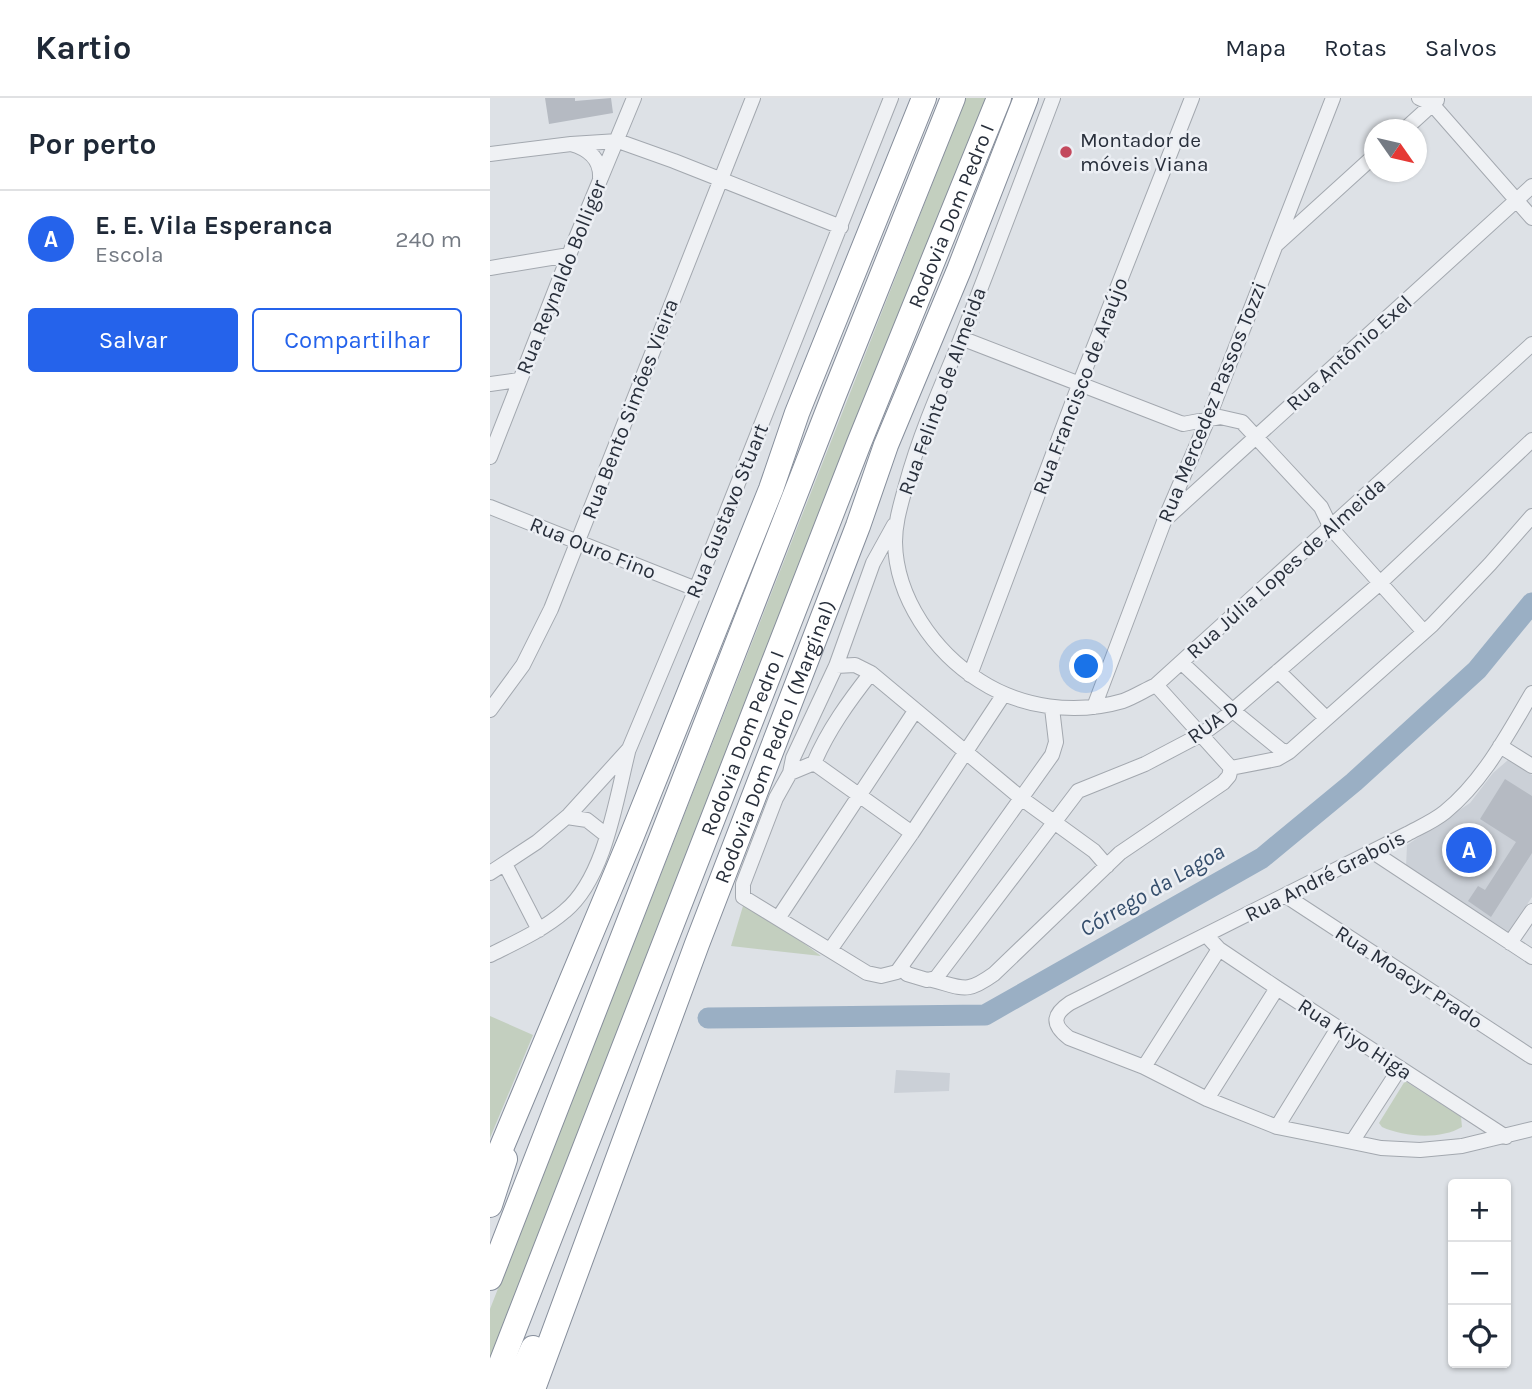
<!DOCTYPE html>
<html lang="pt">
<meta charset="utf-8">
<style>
body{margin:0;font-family:Karla,sans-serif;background:#f6f6f7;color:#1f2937}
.controls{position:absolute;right:21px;bottom:21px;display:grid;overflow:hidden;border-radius:7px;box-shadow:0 2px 5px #0004}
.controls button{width:63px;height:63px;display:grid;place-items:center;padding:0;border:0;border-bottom:2px solid #e0e1e3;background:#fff;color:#1f2937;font:35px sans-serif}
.compass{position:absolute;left:874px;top:21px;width:63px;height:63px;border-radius:50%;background:#fff;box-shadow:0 2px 5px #0004;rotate:124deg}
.you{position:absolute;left:597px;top:569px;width:24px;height:24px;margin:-18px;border:5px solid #fff;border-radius:50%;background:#1a73e8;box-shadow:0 0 0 10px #1a73e833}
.badge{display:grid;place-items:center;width:46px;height:46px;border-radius:50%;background:#2563eb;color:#fff;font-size:23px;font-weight:700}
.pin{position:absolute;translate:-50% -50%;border:4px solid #fff;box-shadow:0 2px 7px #0006}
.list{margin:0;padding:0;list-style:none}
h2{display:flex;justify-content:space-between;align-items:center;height:91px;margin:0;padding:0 28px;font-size:30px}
h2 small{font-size:23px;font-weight:400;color:#747a83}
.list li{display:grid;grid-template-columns:46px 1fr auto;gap:21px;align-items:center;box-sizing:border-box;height:98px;padding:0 28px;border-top:2px solid #e0e1e3}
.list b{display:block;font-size:26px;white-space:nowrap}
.list p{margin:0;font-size:23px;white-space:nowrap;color:#747a83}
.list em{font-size:23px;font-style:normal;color:#747a83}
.actions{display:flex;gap:14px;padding:21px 28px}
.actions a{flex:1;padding:16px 0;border:2px solid #2563eb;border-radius:7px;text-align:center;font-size:24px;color:#2563eb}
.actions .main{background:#2563eb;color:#fff}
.icon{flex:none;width:38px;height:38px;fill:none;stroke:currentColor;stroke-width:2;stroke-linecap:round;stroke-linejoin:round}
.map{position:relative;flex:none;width:1042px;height:1291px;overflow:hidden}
header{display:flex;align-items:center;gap:42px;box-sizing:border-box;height:98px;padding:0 35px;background:#fff;border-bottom:2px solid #e0e1e3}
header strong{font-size:33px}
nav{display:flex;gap:38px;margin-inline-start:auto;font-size:24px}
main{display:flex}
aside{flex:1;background:#fff}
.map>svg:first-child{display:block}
</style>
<header>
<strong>Kartio</strong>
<nav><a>Mapa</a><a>Rotas</a><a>Salvos</a></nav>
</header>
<main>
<aside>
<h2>Por perto<small></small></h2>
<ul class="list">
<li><span class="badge">A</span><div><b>E. E. Vila Esperanca</b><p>Escola</p></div><em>240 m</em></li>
</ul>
<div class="actions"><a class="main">Salvar</a><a>Compartilhar</a></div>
</aside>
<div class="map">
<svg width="1042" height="1291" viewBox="0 0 1042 1291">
<rect width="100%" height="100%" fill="#dde1e6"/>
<path fill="#cbd0d7" d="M1018,662L1042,677V799L1019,834L916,769L917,747L980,705L1003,675Z
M406,972L460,975L459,993L404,995Z"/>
<path fill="#c3cfbf" d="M476,0H497L0,1271V1211Z
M253,808H263L331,858L241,848Z
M0,918L43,937L0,1040Z
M915,983L971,1019L972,1029C950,1042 914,1039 892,1029L889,1025Z"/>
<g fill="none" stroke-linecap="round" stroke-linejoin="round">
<path stroke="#9aafc4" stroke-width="21" d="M218,920L495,917L772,760L864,684L987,572L1042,505"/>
</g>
<path fill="#b5bac2" d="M55,0H85V3L121,0L123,15L59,26Z
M1015,681L1042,698V755L1001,819L978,803L988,788L995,792L1026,744L990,721Z"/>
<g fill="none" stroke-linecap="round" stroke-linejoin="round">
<defs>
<path id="street" d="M563,0C532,82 501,165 468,248C449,293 429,339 416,387C411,406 405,424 405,444C406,500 444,554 490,583C532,610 585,617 633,603C644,599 655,592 666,587L1042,246
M929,0L942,6L1042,120
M914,32L947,2
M81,46L128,43L184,63L351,129
M0,56L81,46C99,51 111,61 110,80
M787,146L884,58
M0,170L79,157
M471,240L693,326L730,319L752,324L831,409L841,430L934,534
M0,286L29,282
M0,359L79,157L144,0
M0,409L206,491
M679,418L1042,88
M404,427L383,465L346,568L303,660L300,675L286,700L253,786V799L377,875L391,878L407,874L562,657L566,644L562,610
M692,565L742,612L791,652L799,654L942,527L1000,466L1042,418
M346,568L365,567L381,575L531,700L604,753L617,768
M788,573L836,620
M480,577L589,287L702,0
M666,587L741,670
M1042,595C1017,637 994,682 955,714C944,723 930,729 917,736L580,905C562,917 562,927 579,940L654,969L717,1001L787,1029L862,1044L891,1050L930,1052L972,1048L1042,1031
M604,609L675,421L718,321L843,0
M0,612L33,567L61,511L263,0
M1010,648L1042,668
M324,665L422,735
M741,670L787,661L799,654
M300,675L324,665C338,632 359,603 381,575
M77,719L97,722L116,737
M883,754L1042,859
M15,766L49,832
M0,775L47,744L79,717L139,651L206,491L401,0
M796,798L1042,959
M289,819L425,613
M717,838L729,851L787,890L1016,1039
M1020,845L1042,813
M340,852L422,735L514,596
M0,857C26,844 53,832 75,813C115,780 126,702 138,654
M411,869L417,876L437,882L446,880L588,693L655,666L712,636L735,619L889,486L1042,342
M442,882C474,890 476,896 504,876L630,755L733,685L739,678L741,670
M654,969L729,851
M717,1001L787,890
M787,1029L848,930
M862,1044L910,970"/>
<g id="highway">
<path d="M0,1077L141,740L281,391L307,315L434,0"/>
<path d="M0,1107L15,1061"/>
<path d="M0,1180L344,297L463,0"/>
<path id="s1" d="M1,1291L369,345L509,0"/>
<path d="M24,1291L43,1250"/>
<path id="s2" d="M43,1291L207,846L368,428L396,347L469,172L536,0"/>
</g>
</defs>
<use href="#street" stroke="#a3a8af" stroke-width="16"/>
<use href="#highway" stroke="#868e9b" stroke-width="26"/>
<use href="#street" stroke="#eff1f4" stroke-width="14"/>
<use href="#highway" stroke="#fff" stroke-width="24"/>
</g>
<circle fill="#c3495d" stroke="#eceff4" stroke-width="2.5" cx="576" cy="54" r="7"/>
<g text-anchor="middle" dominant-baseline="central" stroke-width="5" stroke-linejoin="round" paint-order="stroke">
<g font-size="21" fill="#282f3b" stroke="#eceff4" text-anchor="start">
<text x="590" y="42">Montador de<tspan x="590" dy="24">móveis Viana</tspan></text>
</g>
<g font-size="21" fill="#282f3b" stroke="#eceff4">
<text stroke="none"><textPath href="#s1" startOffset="1260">Rodovia Dom Pedro I</textPath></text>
<text transform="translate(71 179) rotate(-68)">Rua Reynaldo Bolliger</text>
<text transform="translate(859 255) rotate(-42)">Rua Antônio Exel</text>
<text transform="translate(590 288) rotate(-69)">Rua Francisco de Araújo</text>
<text transform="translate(452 293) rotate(-70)">Rua Felinto de Almeida</text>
<text transform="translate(722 304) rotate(-68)">Rua Mercedez Passos Tozzi</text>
<text transform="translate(140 311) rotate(-69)">Rua Bento Simões Vieira</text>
<text transform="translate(237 413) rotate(-68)">Rua Gustavo Stuart</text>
<text transform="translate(103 450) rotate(22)">Rua Ouro Fino</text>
<text transform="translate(796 470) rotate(-42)">Rua Júlia Lopes de Almeida</text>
<text transform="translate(723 624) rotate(-36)">RUA D</text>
<text stroke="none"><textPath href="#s2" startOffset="691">Rodovia Dom Pedro I (Marginal)</textPath></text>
<text stroke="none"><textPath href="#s1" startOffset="693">Rodovia Dom Pedro I</textPath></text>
<text transform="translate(835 778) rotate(-27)">Rua André Grabois</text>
<text transform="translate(919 879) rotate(33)">Rua Moacyr Prado</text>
<text transform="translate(865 941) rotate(33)">Rua Kiyo Higa</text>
</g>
<g font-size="23" font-style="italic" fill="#354e6c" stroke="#eceff4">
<text transform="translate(662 792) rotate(-30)">Córrego da Lagoa</text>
</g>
</g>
</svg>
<div class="controls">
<button>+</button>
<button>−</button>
<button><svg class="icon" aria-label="locate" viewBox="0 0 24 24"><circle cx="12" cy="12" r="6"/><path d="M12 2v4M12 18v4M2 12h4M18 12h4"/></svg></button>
</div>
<svg class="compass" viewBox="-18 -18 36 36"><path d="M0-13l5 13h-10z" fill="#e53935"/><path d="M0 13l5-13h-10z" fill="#747a83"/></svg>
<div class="you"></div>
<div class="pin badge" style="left:979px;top:752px">A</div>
</div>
</main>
